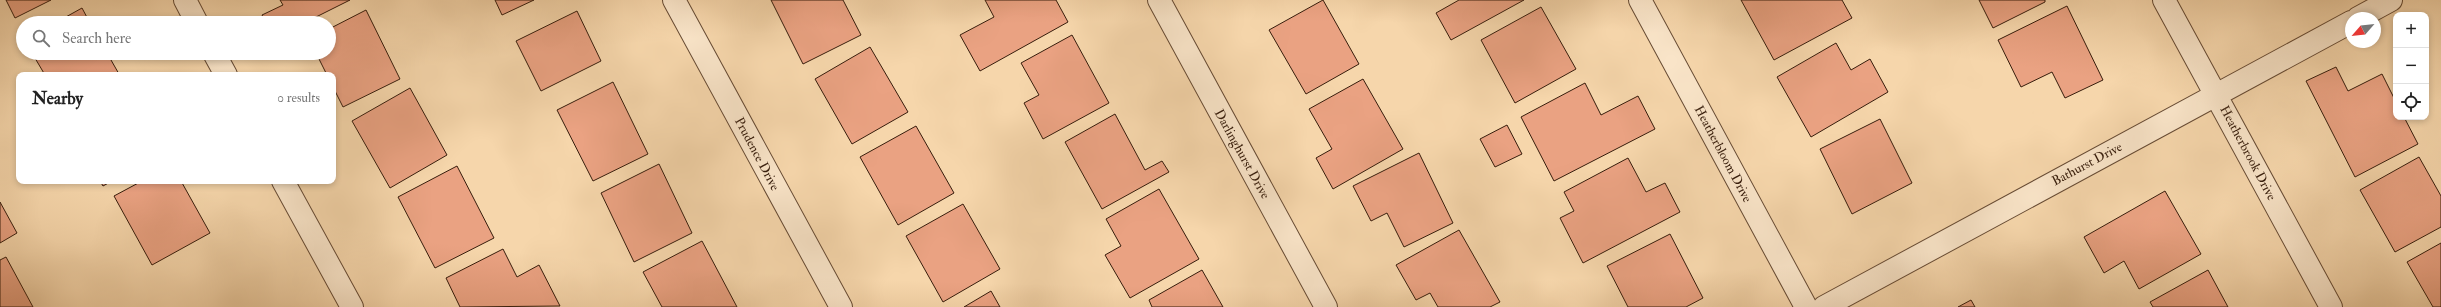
<!DOCTYPE html>
<meta charset="utf-8">
<style>
body{margin:0;font-family:"IM FELL Double Pica",serif;background:#f2f2f2;color:#222}
.controls{position:absolute;right:12px;top:12px;display:grid;overflow:hidden;border-radius:8px;box-shadow:0 2px 6px #0003}
.controls button{width:36px;height:36px;display:grid;place-items:center;padding:0;border:0;border-bottom:1px solid #e0e0e0;background:#fff;color:#222;font:20px sans-serif}
.compass{position:absolute;left:2345px;top:12px;width:36px;height:36px;border-radius:50%;background:#fff;box-shadow:0 2px 6px #0003;rotate:242deg}
.list{margin:0;padding:0;list-style:none}
h2{display:flex;justify-content:space-between;align-items:center;height:52px;margin:0;padding:0 16px;font-size:17px}
h2 small{font-size:13px;font-weight:400;color:#767676}
.icon{flex:none;width:22px;height:22px;fill:none;stroke:currentColor;stroke-width:2;stroke-linecap:round;stroke-linejoin:round}
.map{position:relative;flex:none;width:2441px;height:307px;overflow:hidden}
.search{position:absolute;background:#fff;box-shadow:0 2px 6px #0003;left:16px;top:16px;width:320px;height:44px;display:flex;align-items:center;gap:10px;box-sizing:border-box;padding:0 14px;border-radius:22px;color:#767676;font-size:15px}
.panel{position:absolute;background:#fff;box-shadow:0 2px 6px #0003;left:16px;top:72px;width:320px;height:112px;border-radius:8px}
.map>svg:first-child{display:block}
</style>
<div class="map">
<svg width="2441" height="307" viewBox="0 0 2441 307">
<rect width="100%" height="100%" fill="#f6d6ab"/>
<filter id="stains"><feTurbulence type="fractalNoise" baseFrequency=".005" numOctaves="4"/><feColorMatrix values="0 0 0 0 .2 0 0 0 0 .09 0 0 0 0 .02 0 0 0 .5 -.17"/></filter>
<radialGradient id="worn" r=".72"><stop offset=".6" stop-color="#630" stop-opacity="0"/><stop offset="1" stop-color="#630" stop-opacity=".3"/></radialGradient>
<path fill="#eaa282" stroke="#371d0c" d="M6,0H51L15,18Z
M280,0H350L304,23H266L262,15L283,5Z
M495,0H534L502,15Z
M771,0H843L861,35L803,64Z
M985,0H1056L1068,22L980,71L960,35L994,17Z
M1323,0L1359,64L1306,94L1269,30Z
M1459,0H1524L1451,40L1436,13Z
M1741,0H1842L1852,18L1774,60Z
M1979,0H2045V2L1993,28Z
M2067,6L2103,80L2065,98L2052,72L2021,87L1998,40Z
M1541,7L1576,69L1515,103L1481,40Z
M82,8L90,23H55Z
M366,10L400,79L343,107L333,87V75H327L316,53H329V29Z
M577,11L601,61L541,91L516,41Z
M1072,35L1109,103L1043,139L1024,103L1039,95L1021,63Z
M1836,43L1851,70L1870,59L1888,92L1811,137L1777,77Z
M870,47L908,112L852,144L815,79Z
M32,53H107L119,74L45,75Z
M2336,67L2348,91L2382,74L2396,102V117H2404L2418,144L2355,177L2306,81Z
M1363,79L1403,149L1333,189L1316,158L1332,149L1309,109Z
M613,82L648,154L593,181L557,110Z
M1585,83L1601,115L1638,96L1655,129L1554,181L1521,117Z
M410,88L447,155L390,188L352,121Z
M1115,114L1145,170L1162,161L1169,172L1102,209L1065,142Z
M1880,119L1912,183L1852,214L1820,149Z
M1507,125L1522,154L1495,167L1480,139Z
M916,126L954,193L898,225L860,157Z
M1419,153L1453,223L1404,247L1387,213L1371,221L1353,186Z
M2419,157L2441,196V227L2395,252L2360,190Z
M1628,158L1646,192L1665,183L1680,212L1583,263L1560,218L1574,211L1564,192Z
M659,164L692,233L634,262L601,193Z
M457,166L494,238L435,268L398,197Z
M100,181H112L103,186Z
M142,181H181L210,233L152,265L114,196Z
M1159,189L1199,259L1130,298L1105,255L1121,246L1106,219Z
M2165,191L2201,254L2139,289L2124,261L2104,273L2084,237Z
M0,202L17,233L0,243Z
M963,204L1000,269L943,302L906,236Z
M1459,230L1500,302L1490,307H1438L1430,293L1416,300L1396,265Z
M1670,234L1703,298L1686,307H1628L1607,266Z
M702,241L737,307H662L643,272Z
M2441,243V307H2433L2407,262Z
M503,249L517,277L539,265L560,306L460,307L446,278Z
M6,257L33,307H0V260Z
M1202,270L1223,307H1152L1149,300Z
M2208,270L2228,307H2153L2150,302Z
M991,291L1000,307H964Z
M1971,300L1975,307H1958Z"/>
<g fill="none" stroke-linecap="round" stroke-linejoin="round">
<defs>
<path id="minor" d="M185,0L197,23
M674,0L841,307
M1159,0L1326,307
M1640,0L1806,307
M2164,0L2331,307
M2358,18L2391,0
M214,53L226,75
M283,181L352,307
M1824,307L2351,22"/>
</defs>
<use href="#minor" stroke="#674b34" stroke-width="24"/>
<use href="#minor" stroke="#f9e4c8" stroke-width="22"/>
</g>
<g text-anchor="middle" dominant-baseline="central" stroke-width="4" stroke-linejoin="round" paint-order="stroke">
<g font-size="13" fill="#371d0c" stroke="#f9e4c8">
<text transform="translate(2248 153) rotate(62)">Heatherbrook Drive</text>
<text transform="translate(757 154) rotate(62)">Prudence Drive</text>
<text transform="translate(1242 154) rotate(61)">Darlinghurst Drive</text>
<text transform="translate(1723 154) rotate(62)">Heatherbloom Drive</text>
<text transform="translate(2087 164) rotate(-28)">Bathurst Drive</text>
</g>
</g>
<rect width="100%" height="100%" filter="url(#stains)"/>
<rect width="100%" height="100%" fill="url(#worn)"/>
</svg>
<div class="controls">
<button>+</button>
<button>−</button>
<button><svg class="icon" aria-label="locate" viewBox="0 0 24 24"><circle cx="12" cy="12" r="6"/><path d="M12 2v4M12 18v4M2 12h4M18 12h4"/></svg></button>
</div>
<svg class="compass" viewBox="-18 -18 36 36"><path d="M0-13l5 13h-10z" fill="#e53935"/><path d="M0 13l5-13h-10z" fill="#767676"/></svg>
<div class="search"><svg class="icon" aria-label="search" viewBox="0 0 24 24"><circle cx="10" cy="10" r="6"/><path d="M15 15l6 6"/></svg>Search here</div>
<section class="panel">
<h2>Nearby<small>0 results</small></h2>
<ul class="list">
</ul>
</section>
</div>
